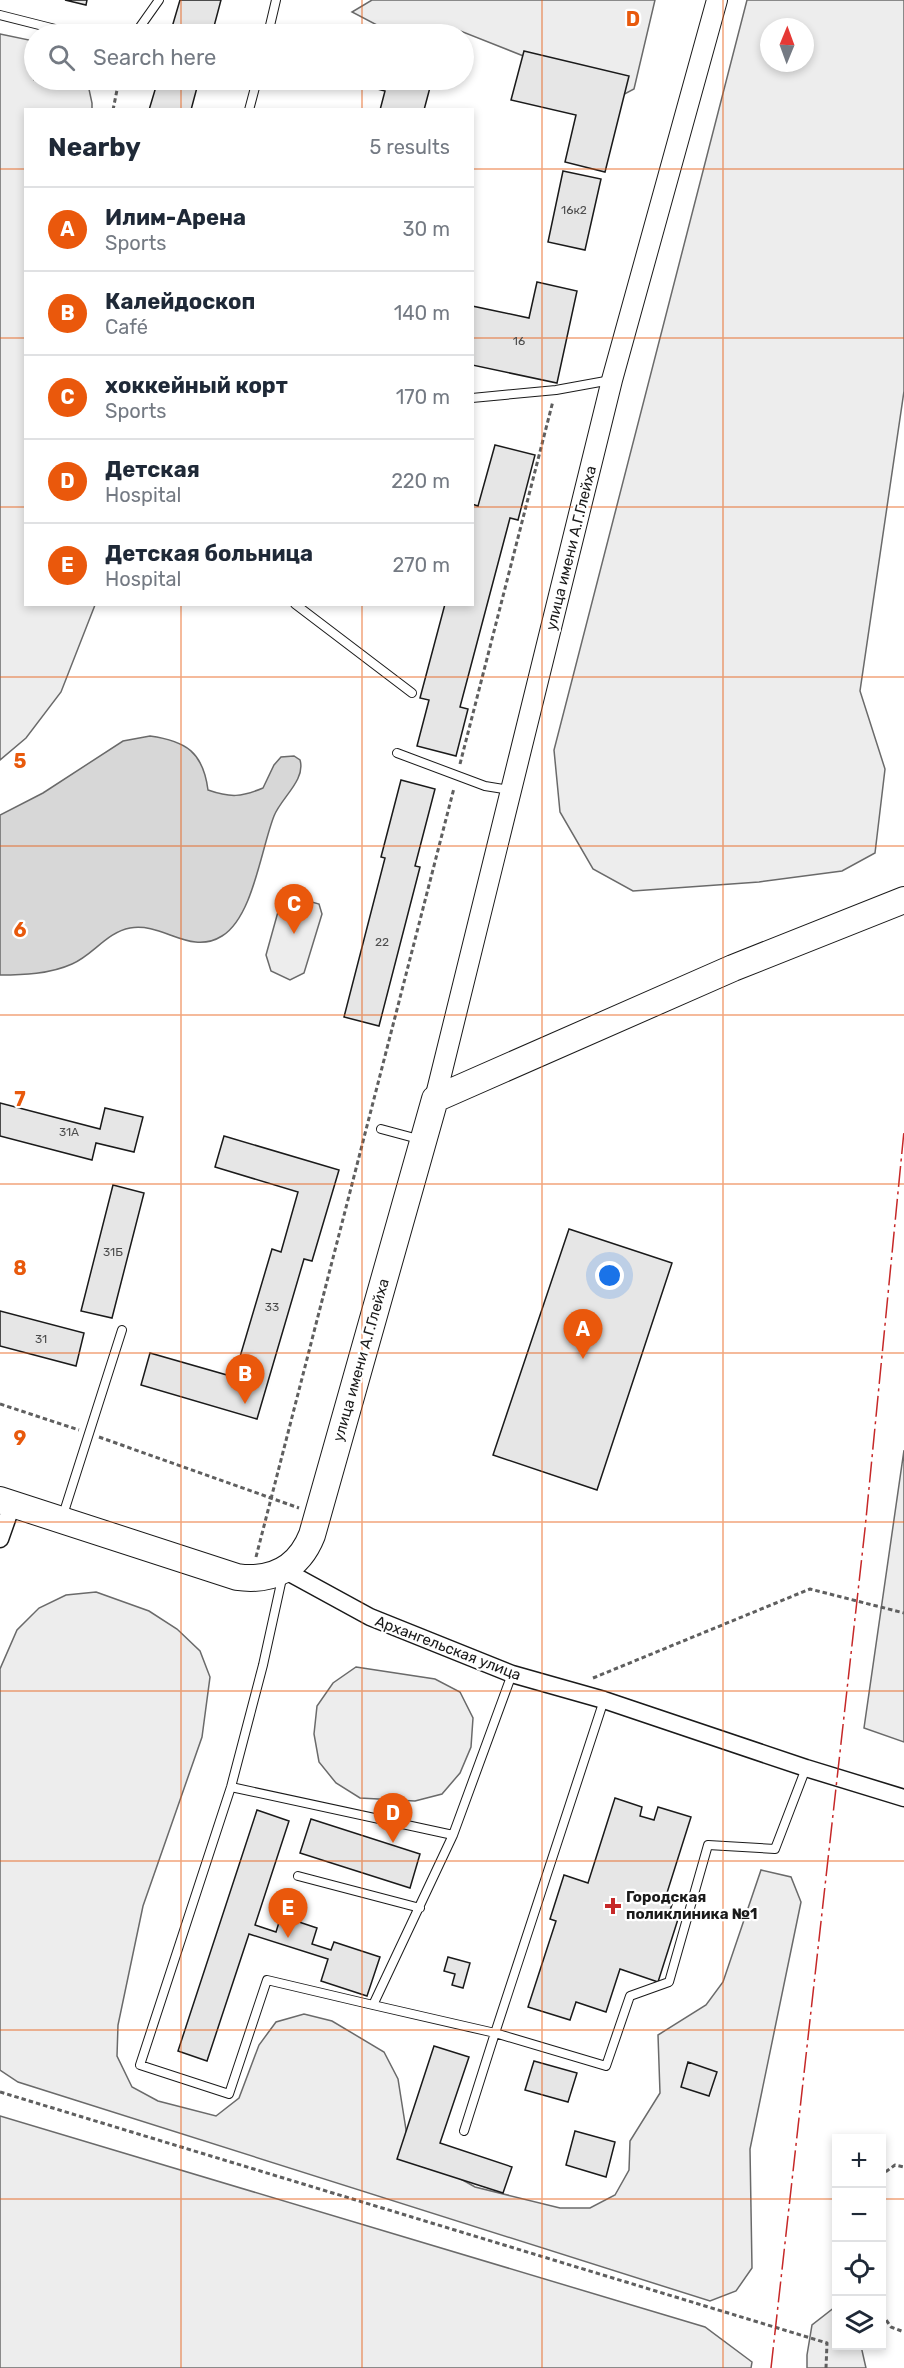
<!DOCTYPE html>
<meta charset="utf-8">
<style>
body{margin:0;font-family:Rubik,sans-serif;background:#f2f2f3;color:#1f2937}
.controls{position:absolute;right:18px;bottom:18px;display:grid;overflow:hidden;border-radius:0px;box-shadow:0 3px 9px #0003}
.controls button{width:54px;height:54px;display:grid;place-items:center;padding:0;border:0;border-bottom:2px solid #e0e1e3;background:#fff;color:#1f2937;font:30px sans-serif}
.compass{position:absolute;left:760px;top:18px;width:54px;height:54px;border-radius:50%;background:#fff;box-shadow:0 3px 9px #0003;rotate:1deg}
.you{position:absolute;left:610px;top:1276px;width:21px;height:21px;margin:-15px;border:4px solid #fff;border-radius:50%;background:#1a73e8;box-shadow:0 0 0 9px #1a73e833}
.badge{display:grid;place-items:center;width:39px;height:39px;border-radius:50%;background:#ea580c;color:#fff;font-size:20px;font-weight:700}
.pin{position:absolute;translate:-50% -50px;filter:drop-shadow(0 2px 3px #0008)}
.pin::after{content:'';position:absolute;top:32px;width:21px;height:18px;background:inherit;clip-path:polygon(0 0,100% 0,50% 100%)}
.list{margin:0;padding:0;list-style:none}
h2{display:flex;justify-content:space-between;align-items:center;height:78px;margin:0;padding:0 24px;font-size:26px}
h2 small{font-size:20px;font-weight:400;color:#747a83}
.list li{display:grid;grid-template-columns:39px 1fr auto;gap:18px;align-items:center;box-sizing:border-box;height:84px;padding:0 24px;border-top:2px solid #e0e1e3}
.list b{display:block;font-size:22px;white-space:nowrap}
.list p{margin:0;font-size:20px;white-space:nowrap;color:#747a83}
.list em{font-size:20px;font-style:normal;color:#747a83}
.icon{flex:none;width:33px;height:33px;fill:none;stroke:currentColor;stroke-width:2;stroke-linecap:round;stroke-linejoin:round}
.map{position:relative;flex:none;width:904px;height:2368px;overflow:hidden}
.search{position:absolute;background:#fff;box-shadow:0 3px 9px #0003;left:24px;top:24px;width:450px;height:66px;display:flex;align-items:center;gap:15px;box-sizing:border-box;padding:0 21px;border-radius:33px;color:#747a83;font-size:22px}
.panel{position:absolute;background:#fff;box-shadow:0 3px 9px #0003;left:24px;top:108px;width:450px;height:498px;border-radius:0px}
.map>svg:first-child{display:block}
</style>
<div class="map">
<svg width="904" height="2368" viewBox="0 0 904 2368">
<rect width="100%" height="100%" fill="#fff"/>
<path fill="#ededed" stroke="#6a6a6a" stroke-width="1.5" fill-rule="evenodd" d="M372,0H655L634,89L619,97L574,76L453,28L445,34H394L352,12Z
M747,0H904V391L860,691L885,769L875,853L842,871L759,882L633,891L593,869L560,812L554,750ZM769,27H805V63H769Z
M0,34L34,41V80H87L92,103V109L26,110V604L95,605L61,692L26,738L0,760Z
M291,896L319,904L322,914L304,973L290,980L271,971L266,955L281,901Z
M904,1450V1742L864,1728Z
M96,1592L149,1611L177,1629L200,1651L210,1677L202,1737L143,1906L118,2025L117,2056L132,2087L158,2101L216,2116L239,2098L259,2045L276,2022L304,2014L332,2021L384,2052L398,2079L407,2136L425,2159L475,2187L560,2208H590L615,2195L629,2170L630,2141L660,2093L658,2035L706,2005L723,1982L761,1870L791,1877L801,1902L750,2149L752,2268L736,2291L710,2301L18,2082L0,2070V1669L17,1630L39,1608L66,1595Z
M356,1667L435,1679L460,1692L473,1718L471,1747L460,1773L442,1794L415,1801L360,1798L336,1783L319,1762L314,1734L317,1706L333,1683Z
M0,2116L705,2327L752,2362L751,2368H0Z
M835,2307L836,2346H861L866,2368H807V2355L812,2325Z"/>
<path fill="#d7d7d7" stroke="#6a6a6a" stroke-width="1.5" d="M150,736C186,741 203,752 208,790C231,798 241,797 263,788L274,765L281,757L294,756L300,760C306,780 281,798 274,816C261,849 253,917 222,936C190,956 163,922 130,928C107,932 92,956 72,964C50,974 23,975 0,975V815L43,793L123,741Z"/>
<path fill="#e6e6e6" stroke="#1a1a1a" stroke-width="1.5" d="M65,0H87L86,5Z
M180,0H221L212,34H170Z
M524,51L629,76L605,172L565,162L576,115L511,100Z
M158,80H199L191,110H149Z
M343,80H432L424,110H380L385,91Z
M563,171L601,179L585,250L548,242Z
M537,282L577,291L557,383L472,365V306L529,318Z
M495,445L535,455L518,520L510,518L460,707L468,709L456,756L417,746L429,700L420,698L445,604H472V504L478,506Z
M401,780L435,789L415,866L420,867L379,1026L344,1017L385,858L381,857Z
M0,1103L100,1129L105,1108L143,1117L134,1152L96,1143L92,1160L0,1136Z
M224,1136L339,1170L312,1261L304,1259L257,1419L141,1385L150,1353L234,1377L272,1249L281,1252L298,1192L215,1167Z
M113,1185L144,1193L112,1318L81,1311Z
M569,1229L672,1263L597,1490L493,1455Z
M0,1311L84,1333L76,1366L0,1346Z
M615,1798L642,1807L640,1816L654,1820L658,1807L691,1817L666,1896L674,1899L669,1913L679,1916L658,1982L620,1969L606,2012L576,2002L570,2020L528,2007L556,1921L550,1919L564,1875L588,1883Z
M257,1810L289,1821L255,1925L276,1932L281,1916L317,1928L312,1944L331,1950L334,1942L380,1957L367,1996L321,1981L328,1959L249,1934L207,2061L178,2051Z
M311,1819L420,1854L410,1888L300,1853Z
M448,1957L470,1963L463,1988L452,1985L455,1974L444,1971Z
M434,2046L469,2057L440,2143L512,2167L503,2193L397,2159Z
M534,2061L577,2073L568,2102L525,2090Z
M688,2062L717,2072L709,2096L681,2087Z
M575,2131L615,2142L606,2177L566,2165Z"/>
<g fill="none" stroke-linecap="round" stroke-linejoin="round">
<defs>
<path id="service" d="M0,15L75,34
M135,34L159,0
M268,34L276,0
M249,110L257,80
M472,398L556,390L611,380
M295,604L412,693
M397,753L485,786L510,790
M381,1129L422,1140
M62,1518L122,1330
M283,1574L263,1665L231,1787L140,2065L229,2094L267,1980L373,2005L453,1835L512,1674
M231,1787L453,1835
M298,1876L420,1908
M373,2005L495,2033L604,1700
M464,2131L495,2033L606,2066L630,1996L669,1982L708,1845L775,1849L806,1768"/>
<path id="minor" d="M0,1539L12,1505
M284,1570L370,1617L512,1674L604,1700L806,1768L904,1798"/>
<path id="tertiary" d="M435,1099L612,380L717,0"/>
<path id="primary" d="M0,1500L237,1577C272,1582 299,1568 312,1535L435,1099L733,968L904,900"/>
</defs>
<use href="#service" stroke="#1a1a1a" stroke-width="10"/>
<use href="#minor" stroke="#1a1a1a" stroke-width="19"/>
<use href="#tertiary" stroke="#1a1a1a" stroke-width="22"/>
<use href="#primary" stroke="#1a1a1a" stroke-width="28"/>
<path stroke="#5f5f5f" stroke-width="3" stroke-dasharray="4.5 3" stroke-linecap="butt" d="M113,110L119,80
M460,764L553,401
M0,1404L79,1430
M99,1437L299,1508
M256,1557L454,788
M593,1678L810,1589L904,1613
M0,2092L827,2343L826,2368
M882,2178L884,2173L895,2165L904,2167
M882,2314L891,2327L904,2332"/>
<use href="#service" stroke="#fff" stroke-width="8"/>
<use href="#minor" stroke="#fff" stroke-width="16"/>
<use href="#tertiary" stroke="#fff" stroke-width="20"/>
<use href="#primary" stroke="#fff" stroke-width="26"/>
<path stroke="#c62828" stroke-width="1.5" stroke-dasharray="21 4.5 3 4.5" stroke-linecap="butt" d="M771,2368L865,1529L904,1131"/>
</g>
<path fill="none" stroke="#e8590c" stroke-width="1.5" stroke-opacity="0.55" d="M181,0V34M362,0V34M542,0V2368M723,0V2368M181,80V110M362,80V110M0,169H26M472,169H904M0,338H26M472,338H904M0,507H26M472,507H904M181,604V2368M362,604V2368M0,677H904M0,846H904M0,1015H904M0,1184H904M0,1353H904M0,1522H904M0,1691H904M0,1861H904M0,2030H904M0,2199H836M882,2199H904"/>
<path fill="#c62828" stroke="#fff" stroke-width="2" d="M610 1897h6v6h6v6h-6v6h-6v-6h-6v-6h6z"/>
<g text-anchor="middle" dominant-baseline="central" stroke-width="4.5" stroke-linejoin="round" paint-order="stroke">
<g font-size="12" fill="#4d4d4d">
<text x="574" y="210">16к2</text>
<text x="519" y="341">16</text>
<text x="382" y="942">22</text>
<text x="69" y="1132">31А</text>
<text x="113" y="1252">31Б</text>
<text x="272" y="1307">33</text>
<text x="41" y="1339">31</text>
</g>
<g font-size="15" fill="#1a1a1a" stroke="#fff">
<text transform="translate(571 548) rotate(-76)">улица имени А.Г.Глейха</text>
<text transform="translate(361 1360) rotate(-74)">улица имени А.Г.Глейха</text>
<text transform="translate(448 1648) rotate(21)">Архангельская улица</text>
</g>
<g font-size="15" font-weight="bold" fill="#1a1a1a" stroke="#fff" text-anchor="start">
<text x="626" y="1897">Городская<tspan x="626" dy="17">поликлиника №1</tspan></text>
</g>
</g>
<g font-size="20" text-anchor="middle" font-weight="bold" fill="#e8590c" stroke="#fff" stroke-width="4.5" stroke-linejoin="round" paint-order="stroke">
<text x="633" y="26">D</text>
<text x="20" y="768">5</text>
<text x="20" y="937">6</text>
<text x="20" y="1106">7</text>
<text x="20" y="1275">8</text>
<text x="20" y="1445">9</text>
</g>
</svg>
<div class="controls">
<button>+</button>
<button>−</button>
<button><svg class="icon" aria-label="locate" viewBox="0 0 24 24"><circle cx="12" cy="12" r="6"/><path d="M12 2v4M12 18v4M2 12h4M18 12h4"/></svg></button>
<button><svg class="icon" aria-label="layers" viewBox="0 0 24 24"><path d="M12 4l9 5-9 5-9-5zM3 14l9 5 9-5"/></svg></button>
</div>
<svg class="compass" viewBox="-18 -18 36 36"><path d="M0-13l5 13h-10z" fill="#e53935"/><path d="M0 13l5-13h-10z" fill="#747a83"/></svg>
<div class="you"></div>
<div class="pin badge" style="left:583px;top:1359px">A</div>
<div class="pin badge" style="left:245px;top:1404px">B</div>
<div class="pin badge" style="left:294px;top:934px">C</div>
<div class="pin badge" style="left:393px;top:1843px">D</div>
<div class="pin badge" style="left:288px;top:1938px">E</div>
<div class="search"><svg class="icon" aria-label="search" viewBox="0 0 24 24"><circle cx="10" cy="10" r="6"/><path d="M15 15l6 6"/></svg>Search here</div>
<section class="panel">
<h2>Nearby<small>5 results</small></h2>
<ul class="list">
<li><span class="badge">A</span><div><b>Илим-Арена</b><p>Sports</p></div><em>30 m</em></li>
<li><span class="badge">B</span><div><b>Калейдоскоп</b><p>Café</p></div><em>140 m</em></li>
<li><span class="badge">C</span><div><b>хоккейный корт</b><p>Sports</p></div><em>170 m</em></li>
<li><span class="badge">D</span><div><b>Детская</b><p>Hospital</p></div><em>220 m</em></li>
<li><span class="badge">E</span><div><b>Детская больница</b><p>Hospital</p></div><em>270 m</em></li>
</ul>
</section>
</div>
